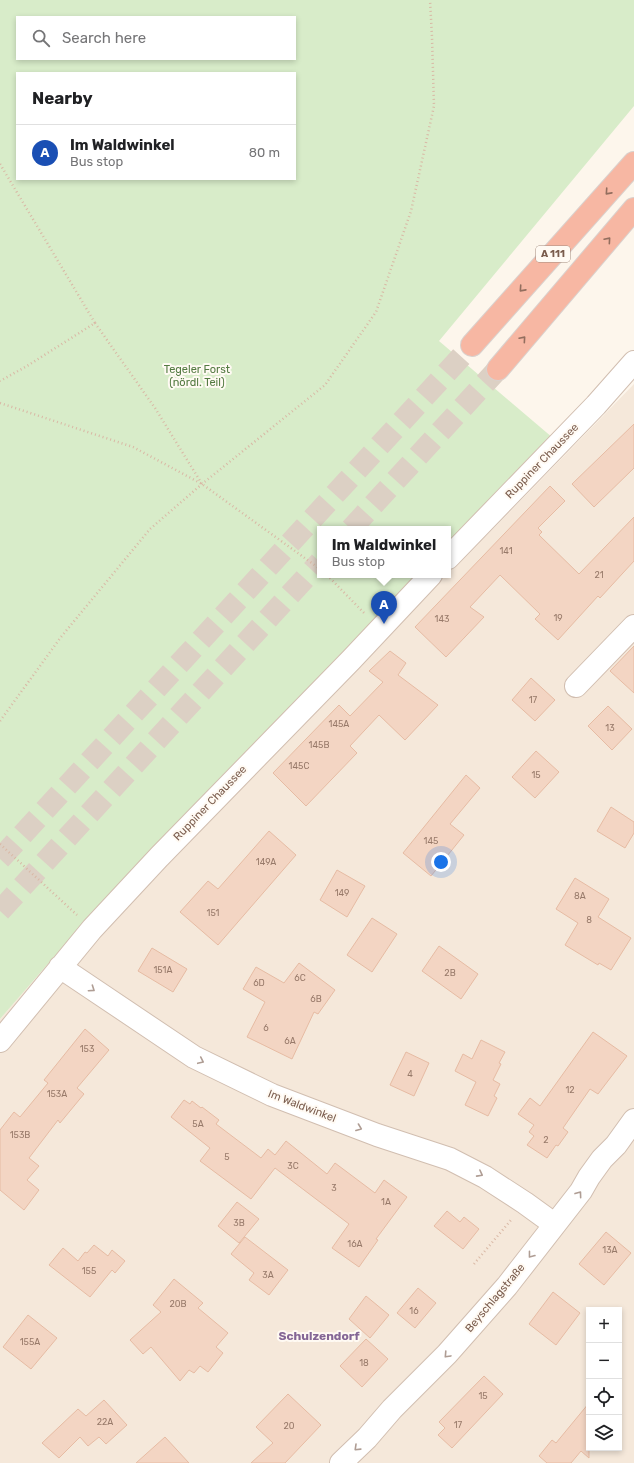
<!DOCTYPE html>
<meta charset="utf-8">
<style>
body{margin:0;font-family:Rubik,sans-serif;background:#f2f2f2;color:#202124}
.controls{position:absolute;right:12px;bottom:12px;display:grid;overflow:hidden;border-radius:0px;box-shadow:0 2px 6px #0003}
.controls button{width:36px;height:36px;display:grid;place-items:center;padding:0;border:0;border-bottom:1px solid #e0e0e0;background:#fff;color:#202124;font:20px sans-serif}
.you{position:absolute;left:441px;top:862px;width:14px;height:14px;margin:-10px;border:3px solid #fff;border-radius:50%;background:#1a73e8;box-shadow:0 0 0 6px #1a73e833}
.badge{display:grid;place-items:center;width:26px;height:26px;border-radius:50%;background:#1a73e8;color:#fff;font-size:13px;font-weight:700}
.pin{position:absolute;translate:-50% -33px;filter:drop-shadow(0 1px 2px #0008)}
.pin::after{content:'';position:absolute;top:21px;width:14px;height:12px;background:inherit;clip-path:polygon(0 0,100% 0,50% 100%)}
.popup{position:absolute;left:317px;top:526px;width:134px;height:52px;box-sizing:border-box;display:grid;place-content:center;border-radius:0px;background:#fff;filter:drop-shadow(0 1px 3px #0005);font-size:13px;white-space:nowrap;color:#757577}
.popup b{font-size:15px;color:#202124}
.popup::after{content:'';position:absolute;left:50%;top:100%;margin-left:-8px;border:8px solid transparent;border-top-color:#fff}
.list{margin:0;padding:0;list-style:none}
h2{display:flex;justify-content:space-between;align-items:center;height:52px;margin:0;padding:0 16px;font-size:17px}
h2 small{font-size:13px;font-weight:400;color:#757577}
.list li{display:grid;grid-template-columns:26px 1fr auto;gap:12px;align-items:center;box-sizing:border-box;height:56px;padding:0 16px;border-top:1px solid #e0e0e0}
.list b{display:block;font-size:15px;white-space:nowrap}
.list p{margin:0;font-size:13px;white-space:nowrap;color:#757577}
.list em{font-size:13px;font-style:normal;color:#757577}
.icon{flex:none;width:22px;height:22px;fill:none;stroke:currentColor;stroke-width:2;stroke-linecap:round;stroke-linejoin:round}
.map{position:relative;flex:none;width:634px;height:1463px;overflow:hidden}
.search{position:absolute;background:#fff;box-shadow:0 2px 6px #0003;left:16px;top:16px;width:280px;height:44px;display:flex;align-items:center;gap:10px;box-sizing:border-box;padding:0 14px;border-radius:0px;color:#757577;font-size:15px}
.panel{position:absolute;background:#fff;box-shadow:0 2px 6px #0003;left:16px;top:72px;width:280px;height:108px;border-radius:0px}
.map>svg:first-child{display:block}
</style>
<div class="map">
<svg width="634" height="1463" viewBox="0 0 634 1463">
<rect width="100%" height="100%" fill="#fdf6ec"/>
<path fill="#f5e8da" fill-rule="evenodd" d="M634,384V1463H0V1019L100,904L445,575H448V572L497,525ZM589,1310H619V1448H589Z"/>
<path fill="#d8ecc9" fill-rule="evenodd" d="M0,0H634V106L439,341L553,438L448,546V529H320V575H419L100,904L0,1019ZM17,17H295V59H17ZM17,73H295V179H17Z"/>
<path fill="#f3d5c3" stroke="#e6bba3" d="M634,424V468L594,507L572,484Z
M550,486L565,501L538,528L542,532L539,535L579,574L634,517V561L600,598L598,596L558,640L535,619L540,614L500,575L470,607L484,617L446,657L415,627Z
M634,646V693L610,671Z
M390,651L406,663L398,675L438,705L405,740L379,715L350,746L357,753L306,806L273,773L339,705L350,716L383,682L369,671Z
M531,678L555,700L535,721L512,700Z
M608,706L632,729L612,750L588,726Z
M536,751L559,772L535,798L512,777Z
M466,775L480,788L450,824L464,835L431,876L403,853Z
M611,807L634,822V833L625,848L597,831Z
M269,831L296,855L218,945L180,912L208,881L218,889Z
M337,870L365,886L347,917L320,900Z
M575,878L609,899L598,917L631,938L611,970L599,963L598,965L565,945L578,923L556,909Z
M372,918L397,934L372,972L347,955Z
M439,946L478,974L461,999L422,971Z
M152,948L187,969L173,992L138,971Z
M299,963L335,990L318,1014L314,1012L292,1059L247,1037L265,1002L243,989L256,967L284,983Z
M85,1029L109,1050L77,1088L84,1094L60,1123L58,1120L29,1158L39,1166L27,1180L39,1190L24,1210L0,1190V1130L14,1112L20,1117L48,1083L44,1080Z
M593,1032L627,1056L598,1094L590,1089L563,1128L568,1132L558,1146L556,1145L547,1158L527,1145L534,1136L529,1132L534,1125L518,1114L530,1098L540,1106Z
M481,1040L505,1052L499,1063L501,1064L493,1080L500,1084L494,1096L497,1098L488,1116L465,1105L476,1082L455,1071L463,1054L472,1059Z
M406,1052L429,1063L414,1096L390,1085Z
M184,1100L190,1104L192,1101L201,1108L202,1107L219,1120L216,1124L261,1158L268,1149L275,1155L286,1141L327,1174L335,1163L375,1193L384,1180L407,1197L376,1239L378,1240L359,1267L332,1248L349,1224L275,1168L251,1199L200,1161L210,1148L171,1117Z
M237,1202L259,1219L239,1243L218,1226Z
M447,1211L460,1222L464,1217L479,1229L463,1249L434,1226Z
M606,1232L631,1253L604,1285L579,1264Z
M245,1237L288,1270L269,1295L249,1280L254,1273L231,1254Z
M94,1245L108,1256L112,1250L125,1261L115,1273L112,1270L90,1297L49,1265L63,1248L78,1261L85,1252L87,1253Z
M174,1279L203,1303L198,1308L228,1333L216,1347L223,1353L208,1372L200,1366L194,1373L189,1370L180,1381L151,1347L143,1354L130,1340L161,1312L153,1305Z
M418,1288L436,1303L415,1328L397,1313Z
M553,1292L580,1313L556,1345L529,1324Z
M366,1296L389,1315L370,1338L349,1319Z
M28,1315L57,1338L31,1369L3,1347Z
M366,1339L388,1359L362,1387L340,1366Z
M484,1376L503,1394L452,1448L438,1435L445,1428L439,1422Z
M288,1394L321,1425L285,1463H251L273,1443L256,1427Z
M104,1400L127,1425L106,1444L99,1437L88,1446L80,1437L59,1458L42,1443L78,1409L86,1416Z
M589,1403V1458L581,1451L571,1463H547L539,1456L552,1440L556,1443Z
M165,1437L189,1463H136Z"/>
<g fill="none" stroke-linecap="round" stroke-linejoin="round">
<path stroke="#dcd0c4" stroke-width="22" stroke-dasharray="22 11" stroke-linecap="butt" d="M351,529L498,369
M0,859L472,345
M0,911L320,562"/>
<defs>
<path id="minor" d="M448,558L596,405L634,362
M576,686L634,626
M60,967L194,1057L272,1095L377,1135L450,1159L485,1177L525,1203L554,1224
M0,1041L92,929L159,857L351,660L431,575
M341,1463L367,1438L392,1409L447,1354L507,1286L581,1191L589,1177L602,1159L616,1145L634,1120"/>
<path id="highway" d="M472,345L634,163
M498,369L634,209"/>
</defs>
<use href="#minor" stroke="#d1beb0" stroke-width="24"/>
<use href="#highway" stroke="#dad1cd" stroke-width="24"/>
<path stroke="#d9b8a5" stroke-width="2.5" stroke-dasharray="1 3" stroke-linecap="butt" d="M0,164L95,323L27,366L0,381
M95,323L155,408L202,484
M0,403L133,447L202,484L320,569
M327,575L365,614
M0,721L61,637L150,529L202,484L325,385L376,312L411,211L434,106L432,37L430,0
M0,844L77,915
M474,1264L511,1220"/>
<use href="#minor" stroke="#fff" stroke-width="22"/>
<use href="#highway" stroke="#f7b7a3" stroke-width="22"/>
</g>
<defs><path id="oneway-chevron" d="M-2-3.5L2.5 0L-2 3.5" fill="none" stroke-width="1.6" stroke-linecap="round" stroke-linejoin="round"/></defs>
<g stroke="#936e5e">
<use href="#oneway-chevron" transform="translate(608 192) rotate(132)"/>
<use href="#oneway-chevron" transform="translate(608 240) rotate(-49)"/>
<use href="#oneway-chevron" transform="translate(522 289) rotate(132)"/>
<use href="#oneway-chevron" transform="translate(523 339) rotate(-49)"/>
</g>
<g stroke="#af9d94">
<use href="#oneway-chevron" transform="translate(92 989) rotate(34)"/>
<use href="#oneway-chevron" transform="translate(201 1061) rotate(25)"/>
<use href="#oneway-chevron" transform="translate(359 1128) rotate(21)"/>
<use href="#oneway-chevron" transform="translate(480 1174) rotate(28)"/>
<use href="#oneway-chevron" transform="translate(579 1194) rotate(-54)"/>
<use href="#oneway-chevron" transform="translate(531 1255) rotate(128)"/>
<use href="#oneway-chevron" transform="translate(447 1355) rotate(133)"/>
<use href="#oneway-chevron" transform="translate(357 1448) rotate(136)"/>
</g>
<g text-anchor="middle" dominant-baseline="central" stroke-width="4" stroke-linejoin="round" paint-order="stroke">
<g font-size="9" fill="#987a6a">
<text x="506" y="551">141</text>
<text x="599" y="575">21</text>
<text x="558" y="618">19</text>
<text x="442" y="619">143</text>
<text x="533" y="700">17</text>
<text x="339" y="724">145A</text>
<text x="610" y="728">13</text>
<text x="319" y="745">145B</text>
<text x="299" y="766">145C</text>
<text x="536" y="775">15</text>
<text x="431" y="841">145</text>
<text x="266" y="862">149A</text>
<text x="342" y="893">149</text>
<text x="580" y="896">8A</text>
<text x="213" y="913">151</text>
<text x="589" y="920">8</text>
<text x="163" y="970">151A</text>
<text x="450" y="973">2B</text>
<text x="300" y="978">6C</text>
<text x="259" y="983">6D</text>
<text x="316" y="999">6B</text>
<text x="266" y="1028">6</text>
<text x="290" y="1041">6A</text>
<text x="87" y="1049">153</text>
<text x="410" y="1074">4</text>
<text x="570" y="1090">12</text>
<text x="57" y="1094">153A</text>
<text x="198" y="1124">5A</text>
<text x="20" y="1135">153B</text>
<text x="546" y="1140">2</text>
<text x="227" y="1157">5</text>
<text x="293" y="1166">3C</text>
<text x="334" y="1188">3</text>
<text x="386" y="1202">1A</text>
<text x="239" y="1223">3B</text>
<text x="355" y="1244">16A</text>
<text x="610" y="1250">13A</text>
<text x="89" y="1271">155</text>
<text x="268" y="1275">3A</text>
<text x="178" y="1304">20B</text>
<text x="414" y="1311">16</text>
<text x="30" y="1342">155A</text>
<text x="364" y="1363">18</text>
<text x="483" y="1396">15</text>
<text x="105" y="1422">22A</text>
<text x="458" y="1425">17</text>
<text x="289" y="1426">20</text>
</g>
<rect fill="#fffaf3" stroke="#a28b7f" stroke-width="1" x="536" y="246" width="34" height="16" rx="3"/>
<g font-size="10" font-weight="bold" fill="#7a5c4d">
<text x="553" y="254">A 111</text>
</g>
<g font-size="11" fill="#537a41" stroke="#fffaf3">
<text x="197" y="369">Tegeler Forst<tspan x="197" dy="13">(nördl. Teil)</tspan></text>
</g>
<g font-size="11" fill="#7a5c4d" stroke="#fffaf3">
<text transform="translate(542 461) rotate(-46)">Ruppiner Chaussee</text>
<text transform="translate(210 803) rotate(-46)">Ruppiner Chaussee</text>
<text transform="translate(302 1106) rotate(21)">Im Waldwinkel</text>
<text transform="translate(495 1298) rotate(-50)">Beyschlagstraße</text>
</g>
<g font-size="12" font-weight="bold" fill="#846695" stroke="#fffaf3">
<text x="319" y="1336">Schulzendorf</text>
</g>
</g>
</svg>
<div class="controls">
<button>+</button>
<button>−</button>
<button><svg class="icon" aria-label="locate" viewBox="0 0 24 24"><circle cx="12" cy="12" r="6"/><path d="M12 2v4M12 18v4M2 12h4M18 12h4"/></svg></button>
<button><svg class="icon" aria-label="layers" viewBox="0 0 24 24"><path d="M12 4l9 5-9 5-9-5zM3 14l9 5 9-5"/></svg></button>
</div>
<div class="you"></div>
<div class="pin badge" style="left:384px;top:624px;background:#1a4fb4">A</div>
<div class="popup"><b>Im Waldwinkel</b>Bus stop</div>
<div class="search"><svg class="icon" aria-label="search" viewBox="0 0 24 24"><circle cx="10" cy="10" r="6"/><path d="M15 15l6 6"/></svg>Search here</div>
<section class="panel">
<h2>Nearby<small></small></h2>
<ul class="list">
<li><span class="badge" style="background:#1a4fb4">A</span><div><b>Im Waldwinkel</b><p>Bus stop</p></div><em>80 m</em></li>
</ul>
</section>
</div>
